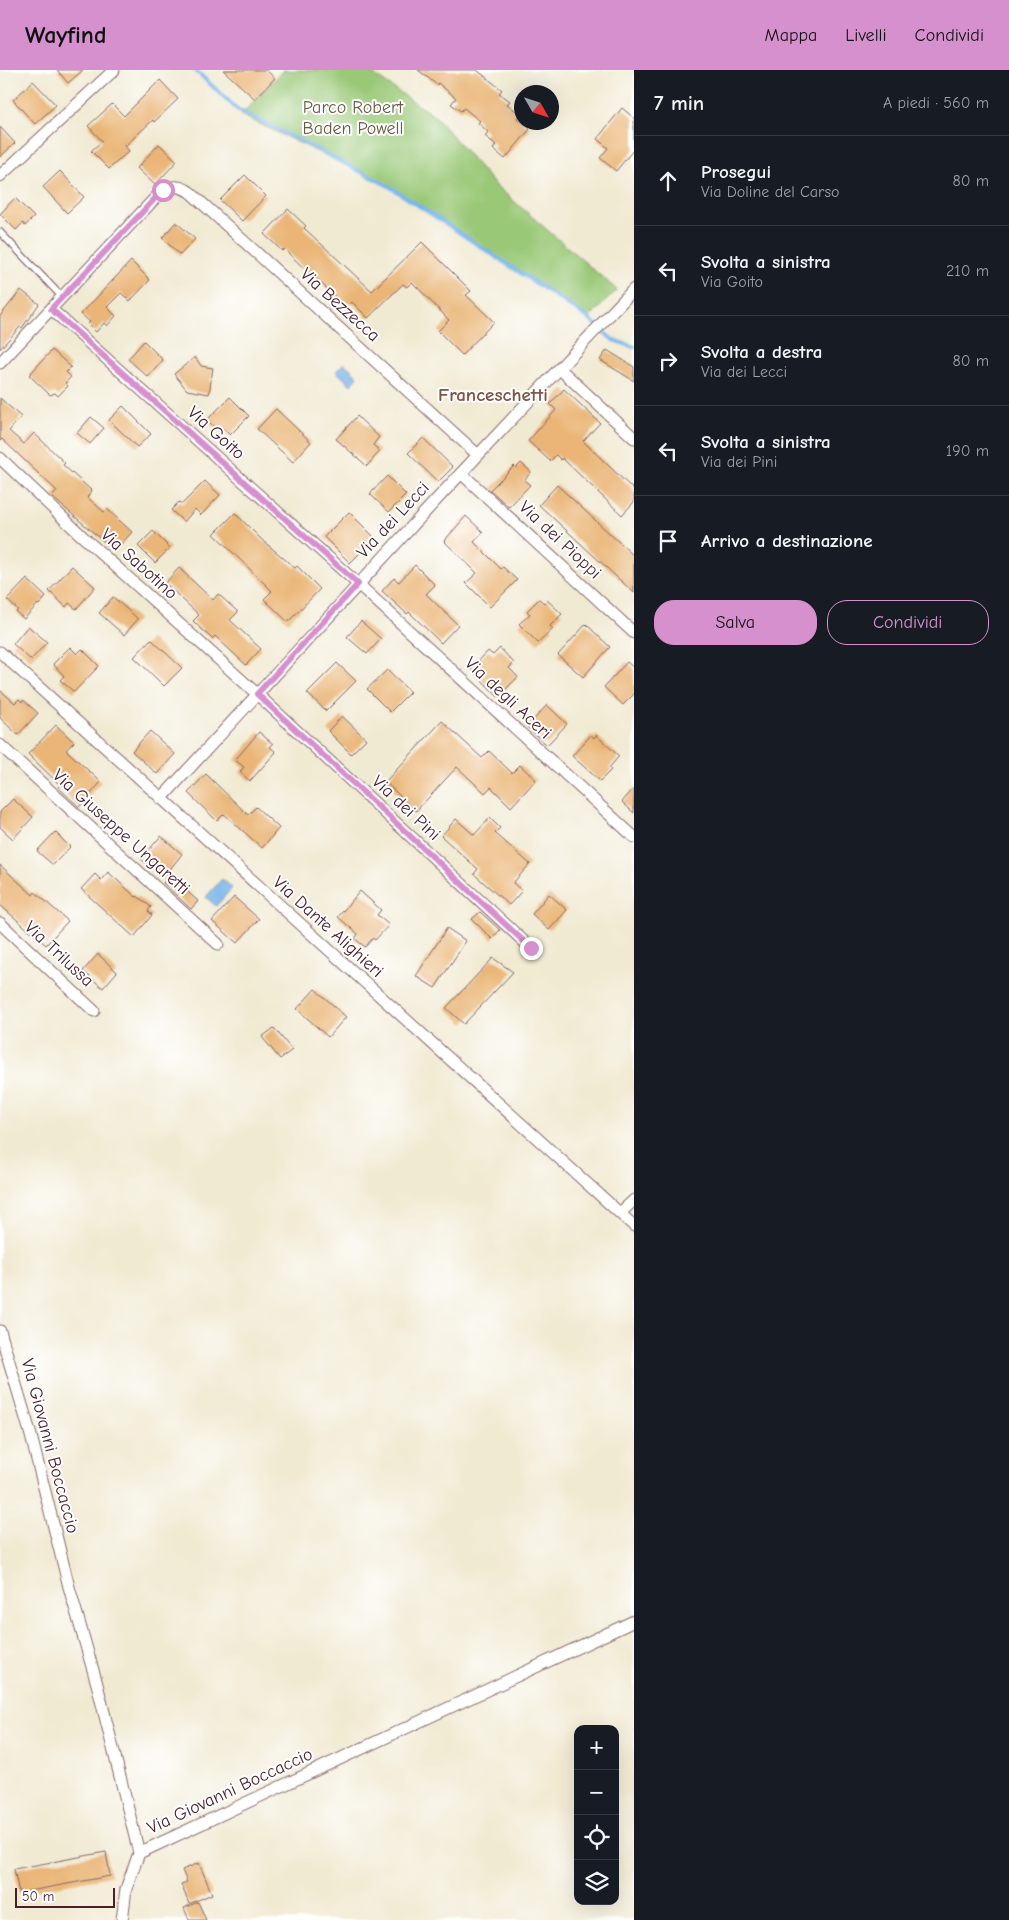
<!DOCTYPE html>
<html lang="it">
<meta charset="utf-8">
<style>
body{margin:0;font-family:"Comic Neue",sans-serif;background:#20242c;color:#f1f3f6}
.controls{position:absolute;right:15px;bottom:15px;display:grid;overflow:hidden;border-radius:10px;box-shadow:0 5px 20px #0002}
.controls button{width:45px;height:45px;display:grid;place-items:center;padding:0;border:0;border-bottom:1px solid #363941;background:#171b24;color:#f1f3f6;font:25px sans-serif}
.compass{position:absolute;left:514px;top:15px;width:45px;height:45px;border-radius:50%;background:#171b24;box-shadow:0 5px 20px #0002;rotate:129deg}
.scale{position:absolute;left:15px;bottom:12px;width:100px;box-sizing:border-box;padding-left:5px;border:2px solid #4a1f2b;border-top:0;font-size:14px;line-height:18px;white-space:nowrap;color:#4a1f2b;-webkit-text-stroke:4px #fff;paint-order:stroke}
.stop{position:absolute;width:15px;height:15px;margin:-11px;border:4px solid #d690ce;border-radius:50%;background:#fff}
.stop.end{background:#d690ce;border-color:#fff;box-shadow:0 1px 5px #0008}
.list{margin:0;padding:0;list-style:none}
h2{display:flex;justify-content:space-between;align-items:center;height:65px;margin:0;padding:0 20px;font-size:21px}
h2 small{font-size:16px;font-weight:400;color:#9ea1a6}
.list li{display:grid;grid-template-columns:32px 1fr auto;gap:15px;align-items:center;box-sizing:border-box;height:90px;padding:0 20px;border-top:1px solid #363941}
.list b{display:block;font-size:19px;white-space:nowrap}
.list p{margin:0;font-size:16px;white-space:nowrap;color:#9ea1a6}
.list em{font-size:16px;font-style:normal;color:#9ea1a6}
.actions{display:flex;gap:10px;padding:15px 20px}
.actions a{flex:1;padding:11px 0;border:1px solid #d690ce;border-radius:20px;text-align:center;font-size:18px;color:#d690ce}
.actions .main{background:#d690ce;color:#111}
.icon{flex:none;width:28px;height:28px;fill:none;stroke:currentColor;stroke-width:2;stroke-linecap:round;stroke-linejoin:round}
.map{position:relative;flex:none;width:634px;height:1850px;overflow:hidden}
header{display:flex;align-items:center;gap:30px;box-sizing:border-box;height:70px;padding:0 25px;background:#d690ce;color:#111}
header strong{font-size:24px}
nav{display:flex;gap:28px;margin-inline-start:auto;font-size:18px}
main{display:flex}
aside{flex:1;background:#171b24}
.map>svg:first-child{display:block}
</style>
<header>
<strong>Wayfind</strong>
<nav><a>Mappa</a><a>Livelli</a><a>Condividi</a></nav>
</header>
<main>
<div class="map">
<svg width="634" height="1850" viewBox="0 0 634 1850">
<rect width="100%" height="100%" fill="#fff"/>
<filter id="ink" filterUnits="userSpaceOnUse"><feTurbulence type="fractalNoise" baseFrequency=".02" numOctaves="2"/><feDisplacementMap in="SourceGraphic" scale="10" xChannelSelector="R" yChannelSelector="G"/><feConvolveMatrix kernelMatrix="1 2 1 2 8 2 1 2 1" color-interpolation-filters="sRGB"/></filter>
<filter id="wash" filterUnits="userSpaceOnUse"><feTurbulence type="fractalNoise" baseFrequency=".0096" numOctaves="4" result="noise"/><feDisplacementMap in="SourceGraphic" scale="20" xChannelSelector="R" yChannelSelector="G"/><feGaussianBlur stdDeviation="1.12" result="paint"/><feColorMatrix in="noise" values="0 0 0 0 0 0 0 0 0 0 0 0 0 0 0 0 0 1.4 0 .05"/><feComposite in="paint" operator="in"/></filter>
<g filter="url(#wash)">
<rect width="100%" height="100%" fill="#f1ead3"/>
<path fill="#99c876" stroke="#727450" d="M282,0H367L437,48L494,114L617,220L589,248L389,116L241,45L283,1Z"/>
<path fill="#76b4e9" stroke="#606a8a" d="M344,293L358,306L351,315L336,301Z
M222,809L232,818L216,836L206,827Z"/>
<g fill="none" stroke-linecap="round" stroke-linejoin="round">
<path stroke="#76b4e9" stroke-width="4" d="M195,0L237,39L389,116L587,247L613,270L634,277"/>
</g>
<g id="blocks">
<path fill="#eab576" d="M57,0H83L68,13Z
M223,0H266L275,8L255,29Z
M418,0H477L502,20L499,23L510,31L507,34L520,44L517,48L530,59L505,89L493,79L496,75L485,66L488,62L478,53L480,51L464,38L461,41L451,34L456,28L438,13L437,15Z
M160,10L178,29L154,52L153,50L125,76L129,81L109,99L91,81L102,71L88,56L112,34L124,46Z
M33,11L56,35L35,54L13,30Z
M622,38L634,48V79L616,101L600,88L608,78L597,69Z
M0,57L15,73L0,87Z
M159,74L177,91L155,115L137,98Z
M60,101L84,127L67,143L43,117Z
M245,105L266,126L242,151L220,130Z
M15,128L34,147L25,156L23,153L16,160L0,144Z
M288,139L306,156L304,158L372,221L422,172L471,221L466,225L494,252L462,285L438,261L449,250L412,212L407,217L403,214L368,248L352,232L346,238L313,205L312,206L284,179L282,181L264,164Z
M176,152L195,169L180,185L162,168Z
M131,191L150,210L130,231L121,223L107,237L116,246L107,256L104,253L96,262L88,254L90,252L81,244Z
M21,220L39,234L22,258L20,257L0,279V246Z
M144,271L163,290L148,307L128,289Z
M52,280L71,297L66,302L71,307L65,313L68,316L58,326L55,323L50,325L29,305Z
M607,280L634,297V311L600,290Z
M195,287L201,296L213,298L209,324L187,320L174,304Z
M564,319L600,353L583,371L634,420V432L622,445L562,388L561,390L556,385L550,391L528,371L556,340L550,334Z
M230,327L249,346L230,365L221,357L218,361L207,350Z
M0,328L21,347L9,361L24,374L34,363L65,393L63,395L92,421L87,427L104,442L107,439L132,462L115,481L52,427L57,421L2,369L0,371Z
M123,336L151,364L137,377L109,350Z
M276,339L311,372L293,392L257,359Z
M357,346L379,367L373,375L380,381L367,396L336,369Z
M91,347L104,358L90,374L77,363Z
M423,368L453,397L438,412L408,383Z
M521,393L531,402L524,410L530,415L509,437L490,420L514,396L516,398Z
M387,406L406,425L389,442L370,424Z
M205,411L220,425L201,445L195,439L184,452L171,440L179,432L182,434Z
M557,415L634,486V523L539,435Z
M349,442L375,468L350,493L324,467Z
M235,443L261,469L295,498L297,496L320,519L288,552L264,529L272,521L214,464Z
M466,446L483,462L474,472L501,499L503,497L517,510L490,537L466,513L477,503L444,471Z
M153,461L170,478L155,493L138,476Z
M415,495L435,515L426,524L458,555L441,573L409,542L407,544L382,521L394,508L399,512Z
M72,496L95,517L76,539L69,533L66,537L49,521Z
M179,498L213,530L218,524L238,542L230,550L261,579L246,595L215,566L212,569L193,551L199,545L165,513Z
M27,509L46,527L39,535L38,534L24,549L16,542L18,540L7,530Z
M113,527L138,549L124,565L99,543Z
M539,529L544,533L547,530L562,544L550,556L553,559L538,573L519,554L530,544L527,541Z
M361,551L381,569L367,584L347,567Z
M586,554L610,577L583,607L558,585Z
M28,556L47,572L31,590L13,574Z
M151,569L182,598L164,616L134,587Z
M70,577L77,584L82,579L99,596L74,622L60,610L64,606L53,594Z
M500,578L514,593L509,598L518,607L498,627L471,599L488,581L493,585Z
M627,592L634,598V624L623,635L604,617Z
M337,593L356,611L326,641L307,623Z
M387,600L410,622L390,642L367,619Z
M0,620L15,633L19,629L22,632L23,630L38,643L18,665L0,648Z
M547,635L567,654L547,675L527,657Z
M342,646L366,669L351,684L328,661Z
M442,651L482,688L489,681L512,703L520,695L536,710L511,737L491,717L485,723L457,697L416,741L385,712Z
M56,655L74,672L66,680L101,712L79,737L58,717L60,715L28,684Z
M150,661L175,684L157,704L132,681Z
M259,662L273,674L270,677L276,682L250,711L240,702L244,697L235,690Z
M591,665L594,668L596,665L619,686L609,698L611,700L600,711L572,686Z
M206,704L248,745L256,737L279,758L262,778L224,744L217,751L188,723Z
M634,718V743L622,732Z
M13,729L33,747L13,769L0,757V742Z
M490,748L500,758L495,763L530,794L513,813L522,821L509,835L474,804L478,799L441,766L456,749L474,765Z
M55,762L70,777L53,795L37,781Z
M161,766L182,784L164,807L141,789Z
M0,795L33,825L35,822L68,851L46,875L0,835Z
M108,802L136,827L137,826L151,837L148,841L152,845L134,867L81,819L95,804L101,810Z
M170,806L198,831L191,839L163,813Z
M360,821L381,840L377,845L389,855L375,870L373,868L365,877L355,869L358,864L338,847Z
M549,824L567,840L549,860L532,844Z
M234,827L259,849L237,873L212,851Z
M480,842L500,860L492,869L472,849Z
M447,858L466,871L435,918L416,906Z
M98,884L117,902L103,918L83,901Z
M493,888L513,902L464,954L446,938Z
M315,919L346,947L328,967L297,939Z
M274,958L292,980L280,989L262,967Z
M106,1782L110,1806L19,1823L14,1799Z
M199,1793L212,1824L189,1834L181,1814L187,1812L182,1800Z
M198,1832L206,1850H189L184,1838Z"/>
</g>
</g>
<g filter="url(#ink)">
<use href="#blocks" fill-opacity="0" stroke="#846666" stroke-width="1"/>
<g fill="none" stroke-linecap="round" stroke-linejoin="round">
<defs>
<path id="lane" d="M0,162L62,227"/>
<path id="street" d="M0,106L114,0
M51,239L358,514L634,767
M0,293L159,124C170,114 181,115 191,123L478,385
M560,299L634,368
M0,388L82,466L257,624L531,878
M461,403L634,563
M0,582L634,1156
M0,675L218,874
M161,729L450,415L634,219
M0,853L94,941
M620,1143L634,1130
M0,1261L30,1362L69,1517L97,1614L139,1783L634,1551
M122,1850L126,1819L139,1783"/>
</defs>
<use href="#lane" stroke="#846666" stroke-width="8"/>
<use href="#street" stroke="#846666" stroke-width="13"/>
<use href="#lane" stroke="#fff" stroke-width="5.5"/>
<use href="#street" stroke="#fff" stroke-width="11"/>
</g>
</g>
<g fill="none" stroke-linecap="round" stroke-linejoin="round" filter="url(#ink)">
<path stroke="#d690ce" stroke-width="6" d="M163,120L51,239L358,514L257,624L531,878"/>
</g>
<g text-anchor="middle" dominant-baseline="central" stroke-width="4" stroke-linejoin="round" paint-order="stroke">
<g font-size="18" fill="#665a45" stroke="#fff">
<text x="353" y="37">Parco Robert<tspan x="353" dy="21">Baden Powell</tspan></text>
</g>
<g font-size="18" fill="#4a1f2b" stroke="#fff">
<text transform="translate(340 235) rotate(42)">Via Bezzecca</text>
<text transform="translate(216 363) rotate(42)">Via Goito</text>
<text transform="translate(393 450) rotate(-47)">Via dei Lecci</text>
<text transform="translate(560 470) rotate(43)">Via dei Pioppi</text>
<text transform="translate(139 494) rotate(42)">Via Sabotino</text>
<text transform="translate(508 628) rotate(43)">Via degli Aceri</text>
<text transform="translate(406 738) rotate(43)">Via dei Pini</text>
<text transform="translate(121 762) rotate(42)">Via Giuseppe Ungaretti</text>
<text transform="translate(328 857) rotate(42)">Via Dante Alighieri</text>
<text transform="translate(59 884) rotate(43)">Via Trilussa</text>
<text transform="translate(50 1376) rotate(75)">Via Giovanni Boccaccio</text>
<text transform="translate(230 1721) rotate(-25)">Via Giovanni Boccaccio</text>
</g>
<g font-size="19" font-weight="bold" fill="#825445" stroke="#fff">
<text x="493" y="325">Franceschetti</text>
</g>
</g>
</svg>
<div class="controls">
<button>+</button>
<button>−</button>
<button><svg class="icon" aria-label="locate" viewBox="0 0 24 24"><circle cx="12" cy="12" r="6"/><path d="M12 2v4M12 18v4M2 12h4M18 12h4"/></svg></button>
<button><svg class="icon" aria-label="layers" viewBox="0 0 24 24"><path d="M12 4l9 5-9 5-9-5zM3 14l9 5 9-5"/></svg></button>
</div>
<svg class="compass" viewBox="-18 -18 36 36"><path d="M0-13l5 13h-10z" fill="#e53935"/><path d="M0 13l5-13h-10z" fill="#9ea1a6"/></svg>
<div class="scale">50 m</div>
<div class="stop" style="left:163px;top:120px"></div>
<div class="stop end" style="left:531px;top:878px"></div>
</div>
<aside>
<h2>7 min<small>A piedi · 560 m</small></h2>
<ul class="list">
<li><svg class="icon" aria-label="ahead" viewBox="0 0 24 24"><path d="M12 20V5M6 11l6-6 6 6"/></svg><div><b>Prosegui</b><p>Via Doline del Carso</p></div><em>80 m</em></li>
<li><svg class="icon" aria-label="left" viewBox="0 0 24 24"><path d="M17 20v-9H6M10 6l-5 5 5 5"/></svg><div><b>Svolta a sinistra</b><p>Via Goito</p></div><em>210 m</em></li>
<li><svg class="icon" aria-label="right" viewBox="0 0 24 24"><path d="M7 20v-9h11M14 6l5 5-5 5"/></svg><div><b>Svolta a destra</b><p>Via dei Lecci</p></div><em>80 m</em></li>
<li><svg class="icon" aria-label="left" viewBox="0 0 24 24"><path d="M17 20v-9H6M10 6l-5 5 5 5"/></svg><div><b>Svolta a sinistra</b><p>Via dei Pini</p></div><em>190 m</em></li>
<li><svg class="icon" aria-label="arrive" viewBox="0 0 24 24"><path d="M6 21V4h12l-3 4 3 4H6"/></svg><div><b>Arrivo a destinazione</b></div></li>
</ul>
<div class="actions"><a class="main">Salva</a><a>Condividi</a></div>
</aside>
</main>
